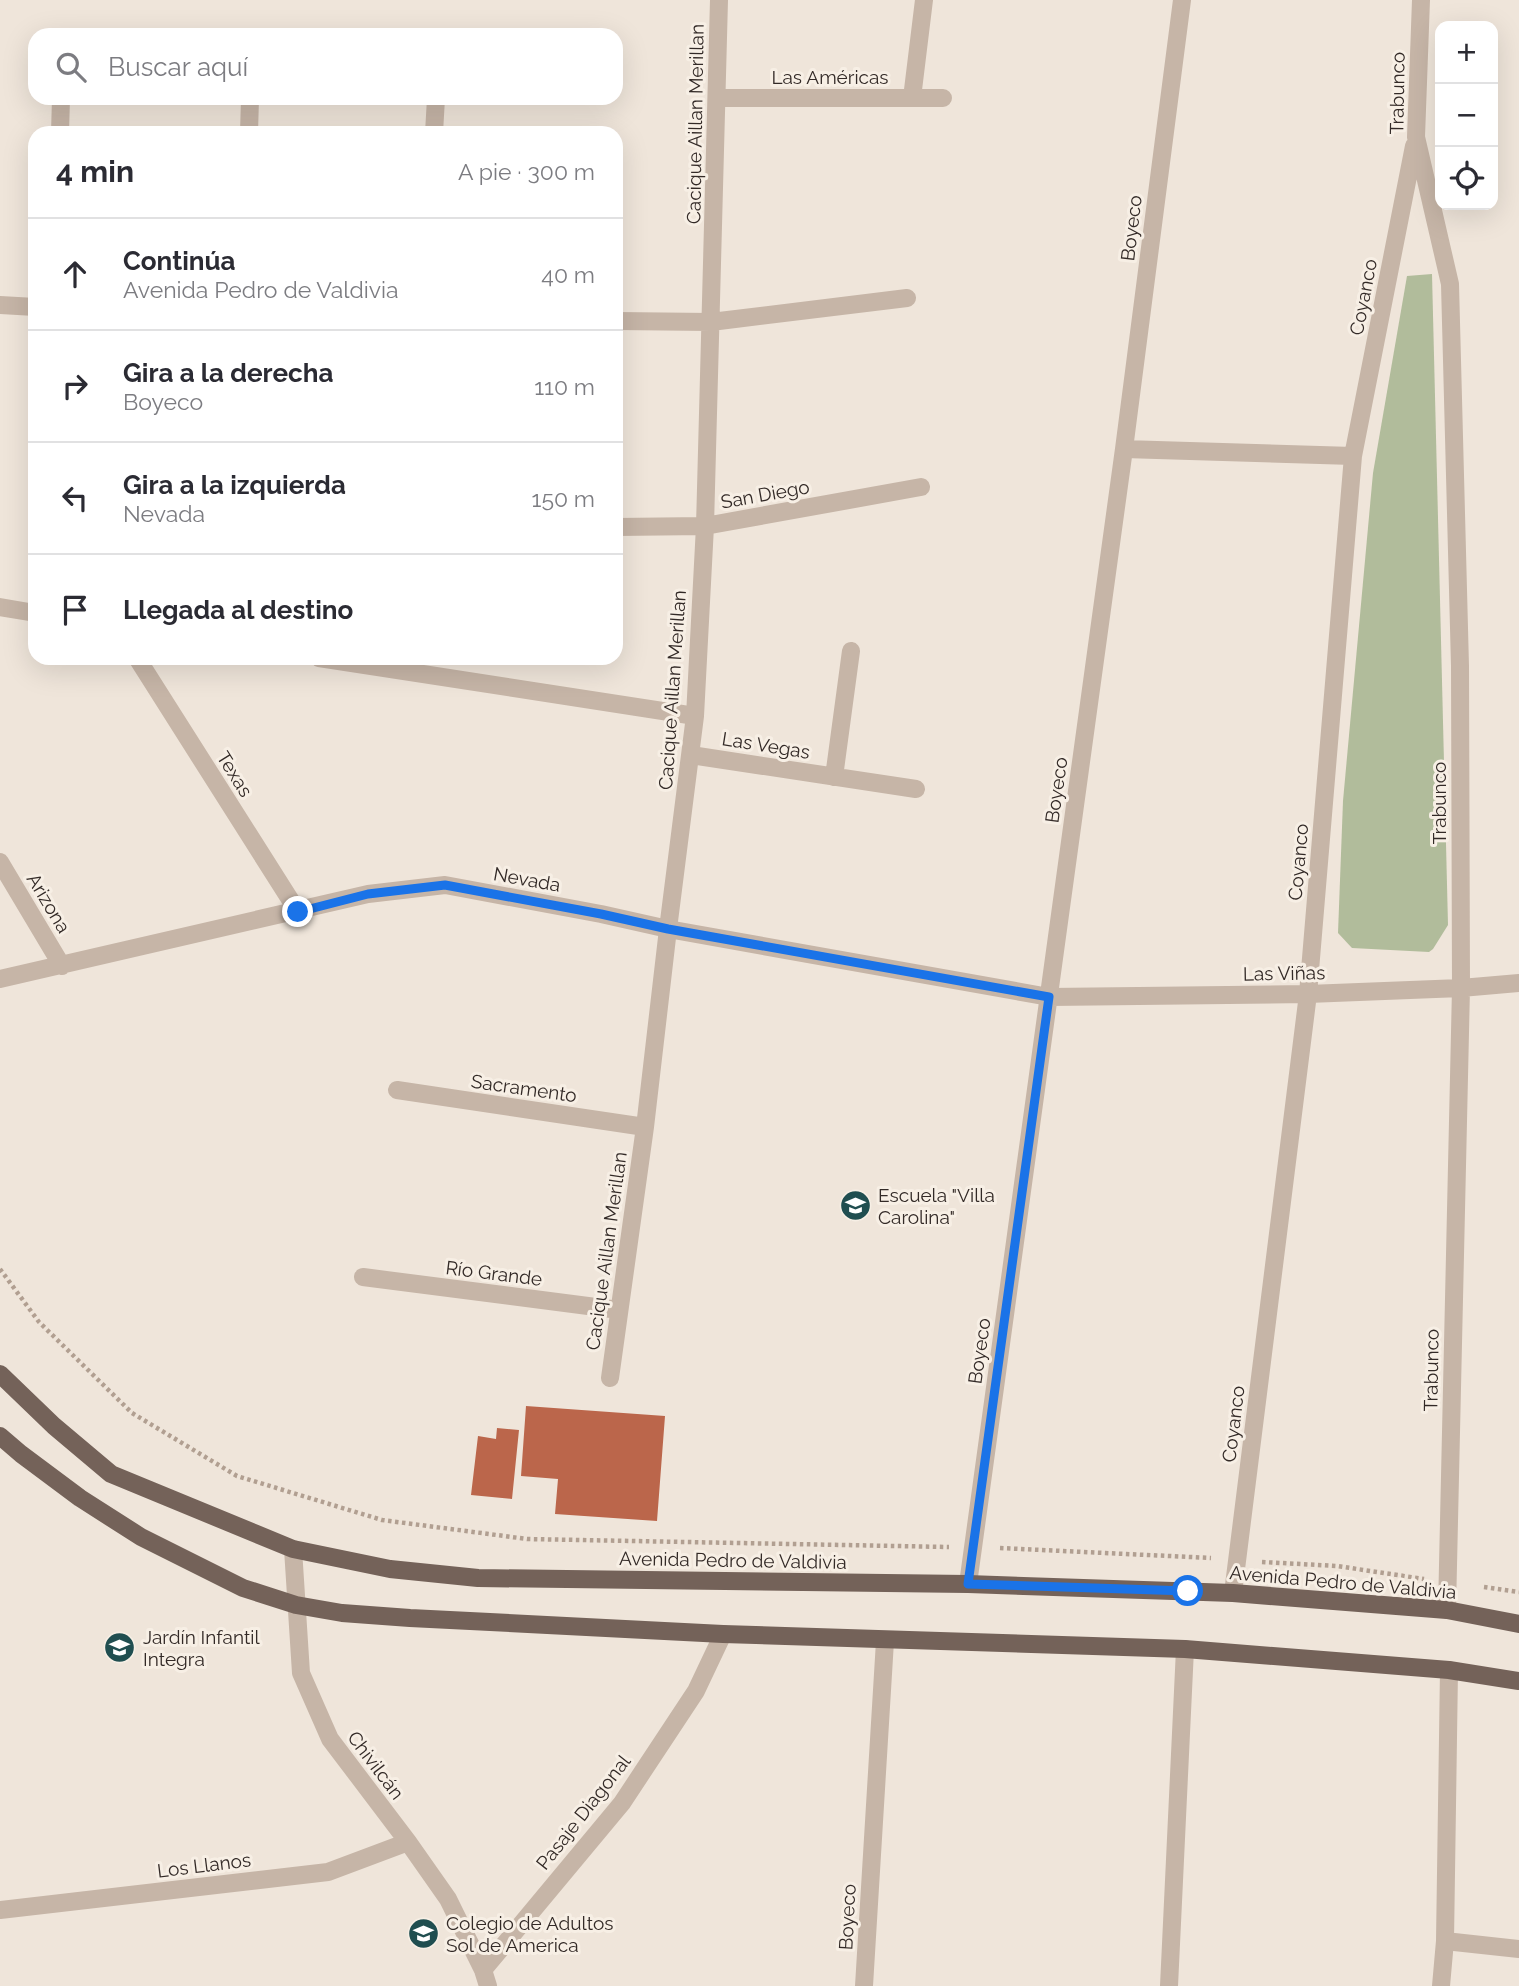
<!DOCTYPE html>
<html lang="es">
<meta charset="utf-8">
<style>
body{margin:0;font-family:Raleway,sans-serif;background:#f2f2f3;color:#2b2b33}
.controls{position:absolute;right:21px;top:21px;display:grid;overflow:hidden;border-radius:14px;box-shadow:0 7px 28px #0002}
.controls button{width:63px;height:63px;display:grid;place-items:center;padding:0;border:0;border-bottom:2px solid #e1e1e2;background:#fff;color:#2b2b33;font:35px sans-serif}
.stop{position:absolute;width:21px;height:21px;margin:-16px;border:5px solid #1a73e8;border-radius:50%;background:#fff}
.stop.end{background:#1a73e8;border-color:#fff;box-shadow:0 2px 7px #0008}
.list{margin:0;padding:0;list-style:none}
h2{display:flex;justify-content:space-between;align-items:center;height:91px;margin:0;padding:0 28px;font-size:30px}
h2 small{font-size:23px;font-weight:400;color:#7c7c81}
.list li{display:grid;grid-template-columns:46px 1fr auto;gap:21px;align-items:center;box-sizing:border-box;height:112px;padding:0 28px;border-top:2px solid #e1e1e2}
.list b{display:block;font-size:26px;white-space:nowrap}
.list p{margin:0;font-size:23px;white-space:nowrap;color:#7c7c81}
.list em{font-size:23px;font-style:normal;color:#7c7c81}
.icon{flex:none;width:38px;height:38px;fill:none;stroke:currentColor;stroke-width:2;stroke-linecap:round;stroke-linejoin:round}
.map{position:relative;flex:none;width:1519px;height:1986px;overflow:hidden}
.search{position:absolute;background:#fff;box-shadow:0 7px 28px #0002;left:28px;top:28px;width:595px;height:77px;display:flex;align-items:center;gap:18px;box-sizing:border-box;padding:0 24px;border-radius:21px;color:#7c7c81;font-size:26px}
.panel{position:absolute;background:#fff;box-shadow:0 7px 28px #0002;left:28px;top:126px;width:595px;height:539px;border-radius:21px}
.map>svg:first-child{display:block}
</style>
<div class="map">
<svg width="1519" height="1986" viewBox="0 0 1519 1986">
<rect width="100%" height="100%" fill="#efe5da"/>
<path fill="#b1bc9b" d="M1432,274L1448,925L1433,949L1429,952L1352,948L1338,933L1343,801L1373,473L1407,276Z"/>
<path fill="#bb664b" d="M526,1406L665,1416L657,1521L555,1514L558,1479L521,1476Z
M497,1428L519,1430L512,1499L471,1495L478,1436L496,1439Z"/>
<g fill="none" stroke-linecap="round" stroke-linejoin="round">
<path stroke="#b19f91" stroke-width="4.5" stroke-dasharray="3.5 3.5" stroke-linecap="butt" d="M0,1269L39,1322L132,1413L237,1476L382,1520L527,1539L949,1547
M1000,1548L1211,1558
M1262,1562L1337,1566L1424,1579
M1484,1587L1519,1592"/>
<path stroke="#c6b5a7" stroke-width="18" d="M1421,0L1416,137L1450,284L1460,666L1461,988L1447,1610
M717,98H943
M912,98L924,0
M60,133L61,98
M249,133L250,98
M434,133L436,98
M0,305L35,307
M616,321L711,322L907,298
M1124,449L1353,456
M616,527L705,526L921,487
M0,607L35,613
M137,658L298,912
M319,658L695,716
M691,755L916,789
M834,777L851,651
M0,862L62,966
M0,979L368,894L445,885L601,914L668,929L1049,997L1308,994L1461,988L1519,983
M397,1090L645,1127
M363,1277L619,1310
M610,1378L645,1127L668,929L695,716L705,526L719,0
M293,1549L301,1673L330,1739L408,1842L448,1899L483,1970L488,1986
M968,1584L1124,449L1182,0
M1233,1593L1308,994L1353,456L1414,146
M0,1910L328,1872L408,1842
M1445,1941L1519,1949
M483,1970L622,1803L696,1691L723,1634
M864,1986L885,1641
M1169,1986L1185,1649
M1441,1986L1445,1941L1449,1670"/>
<path stroke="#746259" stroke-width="18" d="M0,1374L54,1426L111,1474L293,1549L390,1569L478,1578L968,1584L1233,1593L1447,1610L1519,1624
M0,1436L21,1454L80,1498L141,1537L243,1588L296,1605L342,1613L410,1618L723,1634L1185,1649L1449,1670L1519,1681"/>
</g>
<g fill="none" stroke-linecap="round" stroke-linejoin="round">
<path stroke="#1a73e8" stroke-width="9" d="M298,912L368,894L445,885L601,914L668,929L1049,997L968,1584L1188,1591"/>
</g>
<defs>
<symbol id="school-disc" viewBox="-11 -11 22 22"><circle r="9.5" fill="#204e50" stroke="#f7efe5"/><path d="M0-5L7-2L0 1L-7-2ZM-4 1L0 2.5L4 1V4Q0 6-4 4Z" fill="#fff"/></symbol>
</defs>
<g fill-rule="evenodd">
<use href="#school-disc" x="838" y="1188" width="35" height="35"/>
<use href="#school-disc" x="102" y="1630" width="35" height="35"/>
<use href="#school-disc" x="406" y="1916" width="35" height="35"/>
</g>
<g text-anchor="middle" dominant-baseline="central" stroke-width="6" stroke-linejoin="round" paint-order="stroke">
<g font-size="19" fill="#332a27" stroke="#f7efe5">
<text x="830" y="77">Las Américas</text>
<text transform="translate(1397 93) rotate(-89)">Trabunco</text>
<text transform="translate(695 124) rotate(-89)">Cacique Aillan Merillan</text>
<text transform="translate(1131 228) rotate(-83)">Boyeco</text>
<text transform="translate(1363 297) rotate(-79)">Coyanco</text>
<text transform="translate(765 494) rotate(-10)">San Diego</text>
<text transform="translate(672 690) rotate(-86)">Cacique Aillan Merillan</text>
<text transform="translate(766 745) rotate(9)">Las Vegas</text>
<text transform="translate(235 774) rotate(58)">Texas</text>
<text transform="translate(1056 790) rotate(-82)">Boyeco</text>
<text transform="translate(1439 803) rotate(-90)">Trabunco</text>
<text transform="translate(1298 862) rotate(-85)">Coyanco</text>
<text transform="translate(527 879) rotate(10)">Nevada</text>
<text transform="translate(49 903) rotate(59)">Arizona</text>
<text transform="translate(1284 973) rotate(-1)">Las Viñas</text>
<text transform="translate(524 1088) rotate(8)">Sacramento</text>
<text transform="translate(606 1251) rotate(-82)">Cacique Aillan Merillan</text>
<text transform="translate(494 1273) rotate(7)">Río Grande</text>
<text transform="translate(979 1351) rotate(-82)">Boyeco</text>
<text transform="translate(1431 1370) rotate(-89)">Trabunco</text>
<text transform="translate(1233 1424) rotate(-83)">Coyanco</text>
<text transform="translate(733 1560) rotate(1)">Avenida Pedro de Valdivia</text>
<text transform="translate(1343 1582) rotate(5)">Avenida Pedro de Valdivia</text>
<text transform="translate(376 1765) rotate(53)">Chivilcán</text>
<text transform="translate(583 1812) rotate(-52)">Pasaje Diagonal</text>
<text transform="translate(204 1865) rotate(-7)">Los Llanos</text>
<text transform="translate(847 1917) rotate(-87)">Boyeco</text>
</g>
<g font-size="19" fill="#332a27" stroke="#f7efe5" text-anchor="start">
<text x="878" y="1195">Escuela "Villa<tspan x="878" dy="22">Carolina"</tspan></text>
<text x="143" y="1637">Jardín Infantil<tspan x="143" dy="22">Integra</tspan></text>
<text x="446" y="1923">Colegio de Adultos<tspan x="446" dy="22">Sol de America</tspan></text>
</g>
</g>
</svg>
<div class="controls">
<button>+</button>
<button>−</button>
<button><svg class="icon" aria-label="locate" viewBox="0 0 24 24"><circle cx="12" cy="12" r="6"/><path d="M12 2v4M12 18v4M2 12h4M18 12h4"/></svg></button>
</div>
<div class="stop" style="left:1188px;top:1591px"></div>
<div class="stop end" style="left:298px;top:912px"></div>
<div class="search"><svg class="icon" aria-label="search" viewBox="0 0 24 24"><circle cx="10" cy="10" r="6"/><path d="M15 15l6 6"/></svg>Buscar aquí</div>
<section class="panel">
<h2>4 min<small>A pie · 300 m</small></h2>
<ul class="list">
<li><svg class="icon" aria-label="ahead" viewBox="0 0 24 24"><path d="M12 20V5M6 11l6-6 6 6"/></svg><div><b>Continúa</b><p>Avenida Pedro de Valdivia</p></div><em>40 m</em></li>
<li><svg class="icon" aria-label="right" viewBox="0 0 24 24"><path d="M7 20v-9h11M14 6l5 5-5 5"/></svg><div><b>Gira a la derecha</b><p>Boyeco</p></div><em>110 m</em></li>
<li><svg class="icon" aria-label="left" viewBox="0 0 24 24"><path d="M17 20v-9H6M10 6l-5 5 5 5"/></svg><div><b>Gira a la izquierda</b><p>Nevada</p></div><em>150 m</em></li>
<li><svg class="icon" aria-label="arrive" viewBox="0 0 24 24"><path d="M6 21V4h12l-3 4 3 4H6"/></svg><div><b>Llegada al destino</b></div></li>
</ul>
</section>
</div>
